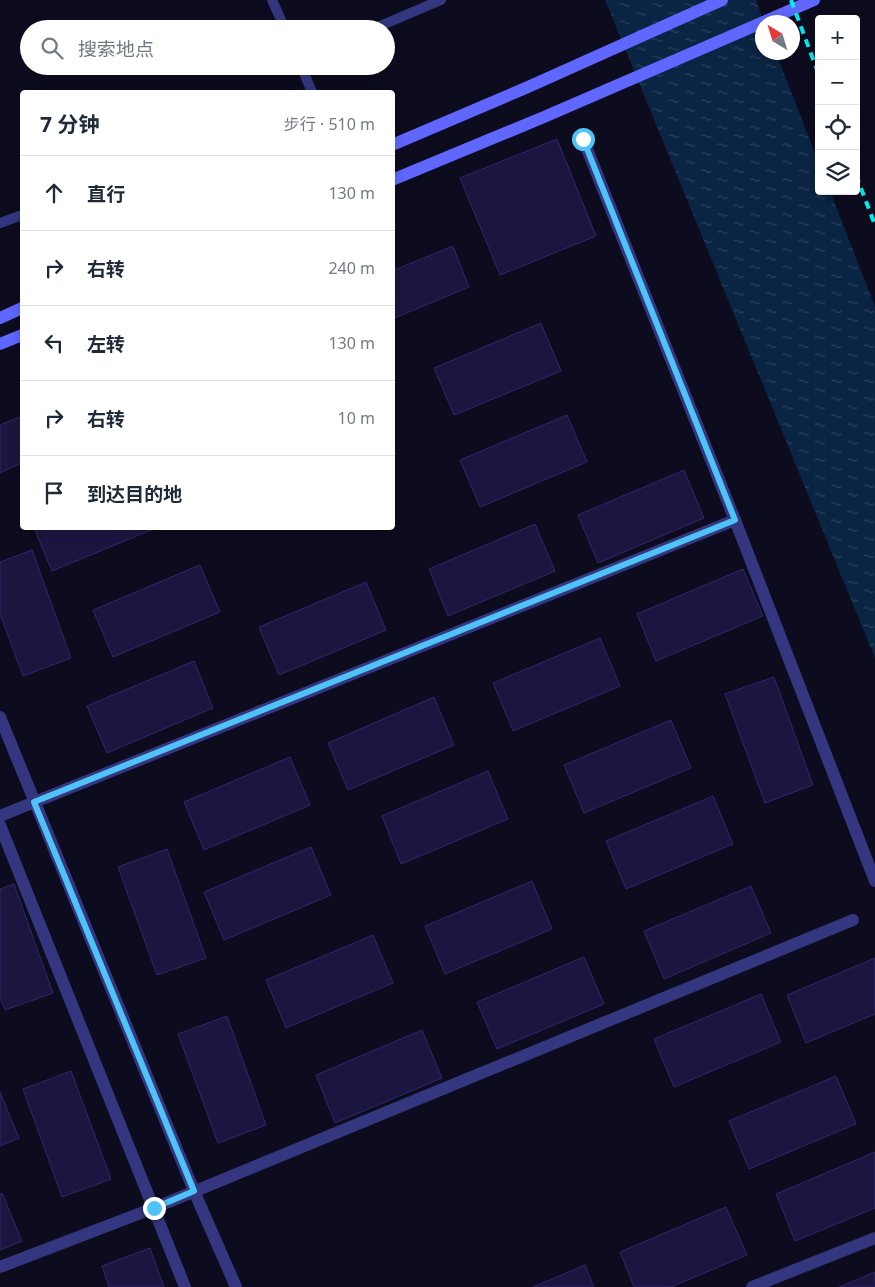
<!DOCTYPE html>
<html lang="zh">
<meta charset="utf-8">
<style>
body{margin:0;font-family:"Noto Sans","Noto Sans SC",sans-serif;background:#f2f2f3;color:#1f2937}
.controls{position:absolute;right:15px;top:15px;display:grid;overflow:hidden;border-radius:5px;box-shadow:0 2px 12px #0003}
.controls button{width:45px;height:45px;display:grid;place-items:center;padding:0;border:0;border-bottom:1px solid #e0e1e3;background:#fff;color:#1f2937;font:25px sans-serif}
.compass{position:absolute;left:755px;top:15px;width:45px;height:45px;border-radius:50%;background:#fff;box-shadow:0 2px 12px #0003;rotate:322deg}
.stop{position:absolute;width:15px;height:15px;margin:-11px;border:4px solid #4fc3f7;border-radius:50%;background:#fff}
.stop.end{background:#4fc3f7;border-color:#fff;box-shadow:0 1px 5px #0008}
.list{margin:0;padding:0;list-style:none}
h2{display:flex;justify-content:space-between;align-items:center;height:65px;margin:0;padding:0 20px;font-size:21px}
h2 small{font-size:16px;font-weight:400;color:#747a83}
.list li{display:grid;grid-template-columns:32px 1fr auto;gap:15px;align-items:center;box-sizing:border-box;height:75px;padding:0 20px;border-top:1px solid #e0e1e3}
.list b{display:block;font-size:19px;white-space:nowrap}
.list em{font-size:16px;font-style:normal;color:#747a83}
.icon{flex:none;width:28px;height:28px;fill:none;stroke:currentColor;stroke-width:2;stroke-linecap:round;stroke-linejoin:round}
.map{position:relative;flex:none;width:875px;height:1287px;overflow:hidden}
.search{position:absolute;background:#fff;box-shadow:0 2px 12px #0003;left:20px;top:20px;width:375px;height:55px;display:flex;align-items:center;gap:12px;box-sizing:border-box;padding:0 18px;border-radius:28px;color:#747a83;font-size:19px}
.panel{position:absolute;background:#fff;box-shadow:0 2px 12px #0003;left:20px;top:90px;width:375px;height:440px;border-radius:5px}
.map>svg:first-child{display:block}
</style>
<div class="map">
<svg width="875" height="1287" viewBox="0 0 875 1287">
<defs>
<pattern id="water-ripples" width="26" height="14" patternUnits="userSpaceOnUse" patternTransform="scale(1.25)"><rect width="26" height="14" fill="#0a2443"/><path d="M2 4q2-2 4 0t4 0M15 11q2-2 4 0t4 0" fill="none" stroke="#2c425f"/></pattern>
</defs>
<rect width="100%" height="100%" fill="#0d0b1e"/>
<path fill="url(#water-ripples)" d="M605,0H756L764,22H762V52L776,53L819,163V191H830L875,307V658Z"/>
<path fill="#1b163f" stroke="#2f276c" d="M557,139L596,236L500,275L460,178Z
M453,246L469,287L392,319V271Z
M541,323L561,371L454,415L434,368Z
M567,415L587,462L480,507L460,460Z
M22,416V463L0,473V425Z
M684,470L704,518L598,563L578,515Z
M535,524L555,571L448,616L429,569Z
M34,528H156L52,571Z
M32,550L71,658L23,676L0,614V562Z
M200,565L220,612L113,657L93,610Z
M743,569L763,616L656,661L637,614Z
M366,582L386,630L279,675L259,627Z
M600,638L620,686L513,731L493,683Z
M194,661L213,708L107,753L87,706Z
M774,677L813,785L765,803L725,694Z
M434,697L454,745L348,790L328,743Z
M671,720L691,768L584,813L564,765Z
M290,757L310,805L204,850L184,802Z
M488,771L508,819L401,864L382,816Z
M713,796L733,844L626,889L606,841Z
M311,847L331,895L224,940L204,892Z
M167,849L206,958L157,975L118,867Z
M532,881L552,929L445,974L425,926Z
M14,884L53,993L5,1010L0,998V889Z
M751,886L771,933L664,979L644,931Z
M373,935L393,983L286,1028L266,980Z
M584,957L604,1004L497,1049L477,1002Z
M875,958V1014L806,1043L787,995Z
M761,994L781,1042L674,1087L654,1039Z
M227,1016L266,1125L218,1143L178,1034Z
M422,1030L442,1078L335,1123L316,1075Z
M71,1071L111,1179L62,1197L23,1089Z
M836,1076L856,1124L749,1169L729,1121Z
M0,1092L19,1138L0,1146Z
M875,1152V1208L795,1241L776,1194Z
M2,1193L22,1241L0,1250V1194Z
M726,1207L747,1255L671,1287H634L620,1252Z
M150,1248L164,1287H109L102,1266Z
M585,1265L594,1287H533Z
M875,1272V1287H839Z"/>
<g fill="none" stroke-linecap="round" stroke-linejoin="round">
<path stroke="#34377f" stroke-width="10" d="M272,0L285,29
M373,29L441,0
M301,66L312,92
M0,223L22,215"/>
<path stroke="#34377f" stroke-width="12" d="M583,139L735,520L875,881
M0,717L194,1191L236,1287
M0,816L735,520
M0,825L185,1287
M0,1267L154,1208L853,920
M752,1287L875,1238"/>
<path stroke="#5f67ff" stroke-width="12" d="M392,145L528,87L722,0
M392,180L544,117L814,0
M0,318L22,308
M0,344L22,335"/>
<path stroke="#00eef3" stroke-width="4" stroke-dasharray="8 6" stroke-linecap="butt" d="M791,0L819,75
M856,175L875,225"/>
</g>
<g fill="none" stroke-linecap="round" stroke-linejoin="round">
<path stroke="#4fc3f7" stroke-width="6" d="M154,1208L194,1191L34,802L735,520L583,139"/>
</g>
</svg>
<div class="controls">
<button>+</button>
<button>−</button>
<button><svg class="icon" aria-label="locate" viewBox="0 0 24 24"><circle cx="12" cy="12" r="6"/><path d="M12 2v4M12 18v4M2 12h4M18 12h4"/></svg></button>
<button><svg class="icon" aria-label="layers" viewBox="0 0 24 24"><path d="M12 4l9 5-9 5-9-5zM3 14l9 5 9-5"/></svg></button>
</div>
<svg class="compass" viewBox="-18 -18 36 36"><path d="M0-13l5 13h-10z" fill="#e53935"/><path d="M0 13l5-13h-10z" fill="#747a83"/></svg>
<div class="stop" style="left:583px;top:139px"></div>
<div class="stop end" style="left:154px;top:1208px"></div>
<div class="search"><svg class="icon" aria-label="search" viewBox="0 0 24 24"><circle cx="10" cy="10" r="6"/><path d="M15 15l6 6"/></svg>搜索地点</div>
<section class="panel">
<h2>7 分钟<small>步行 · 510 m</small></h2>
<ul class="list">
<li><svg class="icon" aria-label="ahead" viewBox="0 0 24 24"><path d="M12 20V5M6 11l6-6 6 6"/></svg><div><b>直行</b></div><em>130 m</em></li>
<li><svg class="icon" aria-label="right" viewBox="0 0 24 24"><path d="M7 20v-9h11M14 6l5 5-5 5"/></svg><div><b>右转</b></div><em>240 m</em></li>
<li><svg class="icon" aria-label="left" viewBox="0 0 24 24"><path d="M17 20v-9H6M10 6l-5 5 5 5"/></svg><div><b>左转</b></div><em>130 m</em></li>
<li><svg class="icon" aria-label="right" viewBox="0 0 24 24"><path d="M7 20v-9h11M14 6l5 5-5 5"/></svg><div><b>右转</b></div><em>10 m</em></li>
<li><svg class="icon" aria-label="arrive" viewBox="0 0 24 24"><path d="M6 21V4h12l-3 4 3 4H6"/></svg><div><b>到达目的地</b></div></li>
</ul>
</section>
</div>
